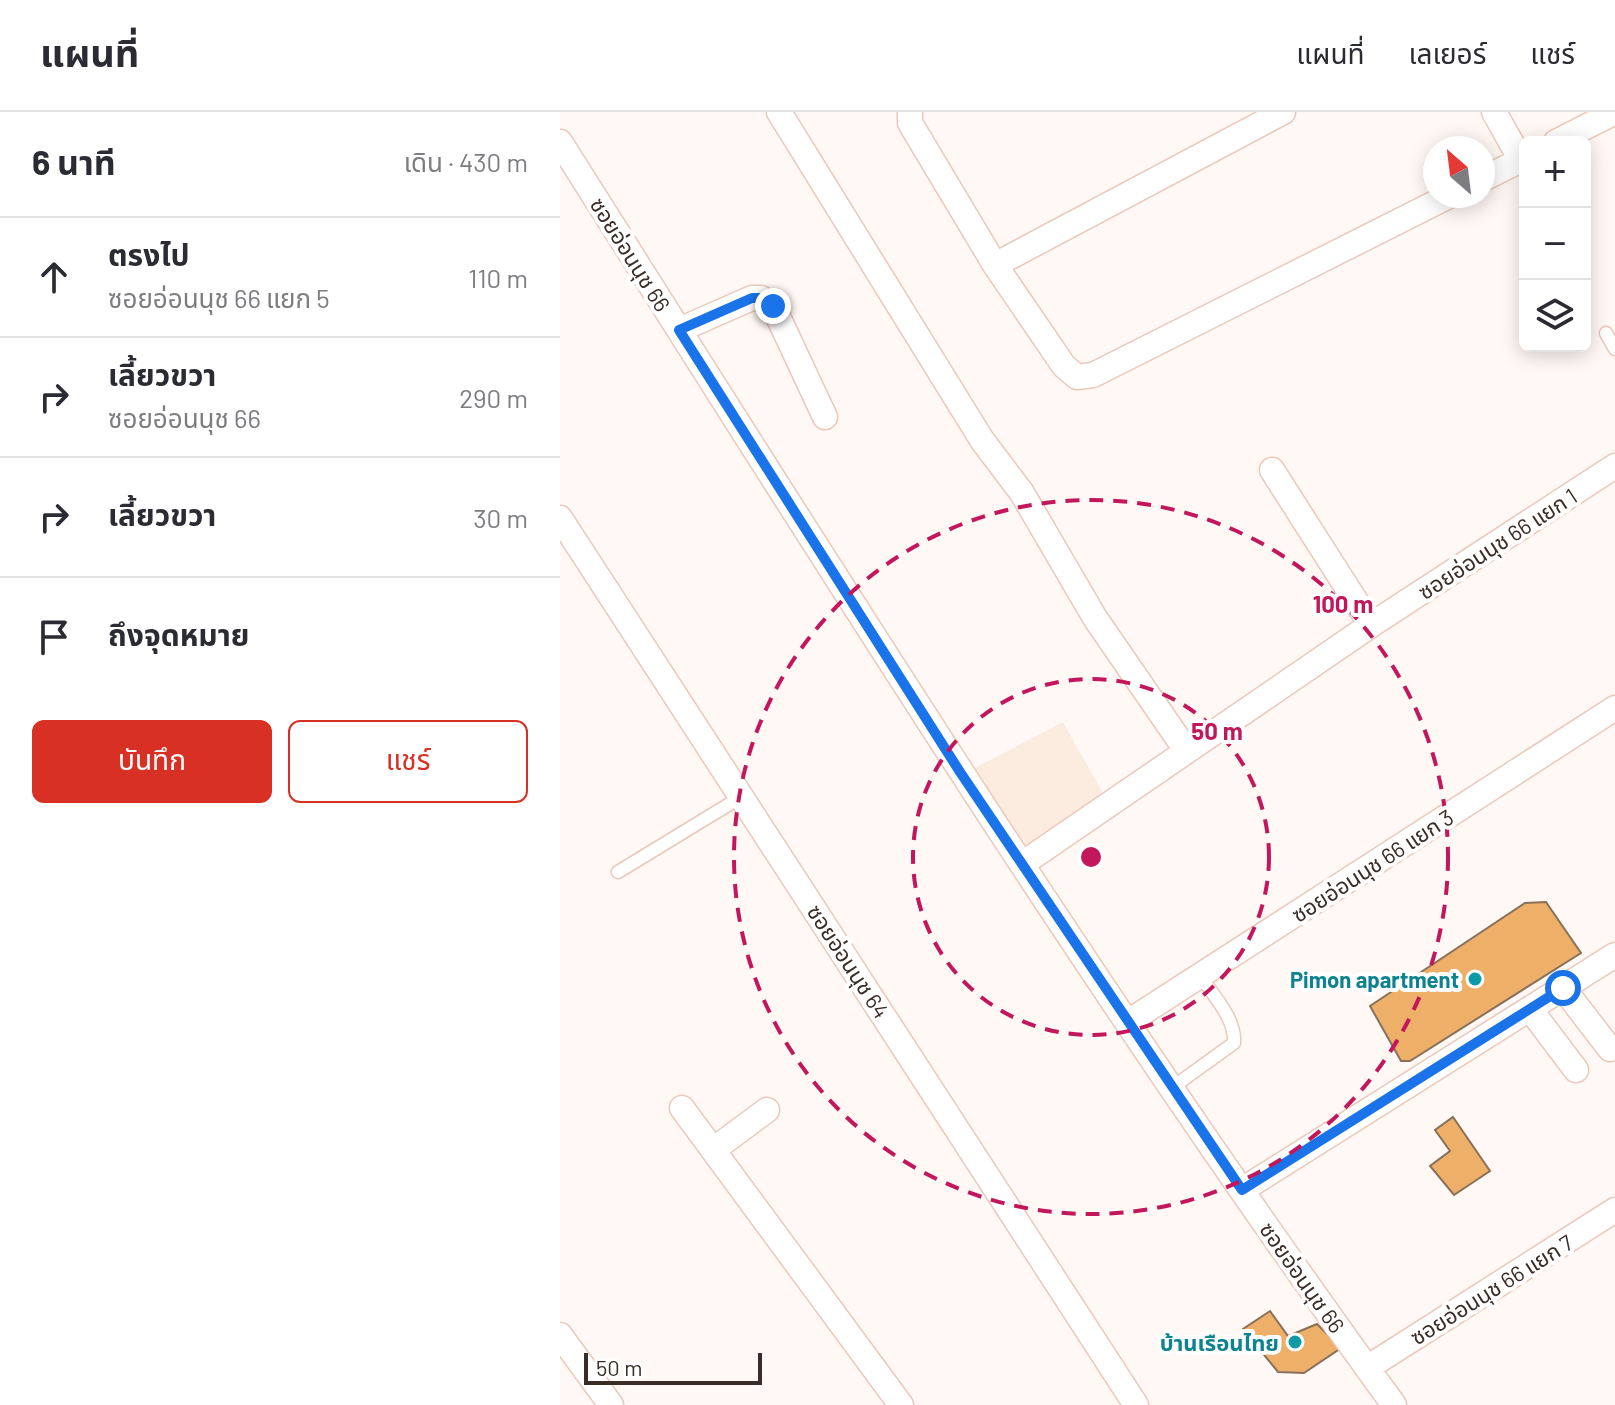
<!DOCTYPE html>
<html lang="th">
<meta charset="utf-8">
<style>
body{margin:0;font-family:Barlow,"Noto Sans Thai",sans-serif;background:#f7f7f7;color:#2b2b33}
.controls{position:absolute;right:24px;top:24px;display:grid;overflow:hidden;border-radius:12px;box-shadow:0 4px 20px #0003}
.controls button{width:72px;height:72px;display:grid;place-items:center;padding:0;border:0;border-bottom:2px solid #e1e1e2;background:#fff;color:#2b2b33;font:40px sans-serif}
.compass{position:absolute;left:863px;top:24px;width:72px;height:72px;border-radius:50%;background:#fff;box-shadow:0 4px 20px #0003;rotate:332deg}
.scale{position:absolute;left:24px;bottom:20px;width:178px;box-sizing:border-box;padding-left:8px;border:4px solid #3a2d28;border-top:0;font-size:22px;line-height:28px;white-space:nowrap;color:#3a2d28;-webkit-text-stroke:6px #fff;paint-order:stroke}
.stop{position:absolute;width:24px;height:24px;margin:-18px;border:6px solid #1a73e8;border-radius:50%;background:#fff}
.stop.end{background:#1a73e8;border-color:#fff;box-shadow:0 2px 8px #0008}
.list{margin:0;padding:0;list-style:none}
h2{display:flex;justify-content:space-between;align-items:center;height:104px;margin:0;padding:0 32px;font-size:34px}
h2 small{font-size:26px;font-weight:400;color:#7c7c81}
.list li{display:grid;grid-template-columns:52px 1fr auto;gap:24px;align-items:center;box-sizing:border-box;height:120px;padding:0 32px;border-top:2px solid #e1e1e2}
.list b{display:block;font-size:30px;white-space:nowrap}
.list p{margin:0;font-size:26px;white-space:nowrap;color:#7c7c81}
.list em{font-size:26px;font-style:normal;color:#7c7c81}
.actions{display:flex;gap:16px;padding:24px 32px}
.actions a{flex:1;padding:18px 0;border:2px solid #d93025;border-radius:12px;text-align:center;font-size:28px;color:#d93025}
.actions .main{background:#d93025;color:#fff}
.icon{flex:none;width:44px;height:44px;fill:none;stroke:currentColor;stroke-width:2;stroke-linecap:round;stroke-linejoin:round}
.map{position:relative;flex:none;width:1055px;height:1293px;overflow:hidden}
header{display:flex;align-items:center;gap:48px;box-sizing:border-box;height:112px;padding:0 40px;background:#fff;border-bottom:2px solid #e1e1e2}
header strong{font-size:38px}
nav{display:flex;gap:44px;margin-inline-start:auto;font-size:28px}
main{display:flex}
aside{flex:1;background:#fff}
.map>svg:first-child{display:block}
</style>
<header>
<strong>แผนที่</strong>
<nav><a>แผนที่</a><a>เลเยอร์</a><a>แชร์</a></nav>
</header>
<main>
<aside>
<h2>6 นาที<small>เดิน · 430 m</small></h2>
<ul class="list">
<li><svg class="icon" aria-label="ahead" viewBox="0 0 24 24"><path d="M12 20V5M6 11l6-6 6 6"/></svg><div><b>ตรงไป</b><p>ซอยอ่อนนุช 66 แยก 5</p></div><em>110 m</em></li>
<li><svg class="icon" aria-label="right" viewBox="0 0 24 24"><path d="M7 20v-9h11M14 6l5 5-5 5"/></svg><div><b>เลี้ยวขวา</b><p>ซอยอ่อนนุช 66</p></div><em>290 m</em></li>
<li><svg class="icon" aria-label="right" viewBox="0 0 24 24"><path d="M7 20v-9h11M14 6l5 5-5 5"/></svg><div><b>เลี้ยวขวา</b></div><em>30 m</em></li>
<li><svg class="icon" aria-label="arrive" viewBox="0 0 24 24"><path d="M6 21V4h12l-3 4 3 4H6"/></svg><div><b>ถึงจุดหมาย</b></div></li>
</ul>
<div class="actions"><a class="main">บันทึก</a><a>แชร์</a></div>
</aside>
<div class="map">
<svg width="1055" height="1293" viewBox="0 0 1055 1293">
<rect width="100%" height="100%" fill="#fff8f5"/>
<path fill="#fcece0" d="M503,610L545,685L463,743L411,658Z"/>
<path fill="#eeaf69" stroke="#88715a" stroke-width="2" d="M986,790L1021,841L850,949H841L810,894L965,791Z
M893,1005L930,1059L894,1083L870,1054L890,1039L875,1018Z
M710,1199L728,1224L757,1212L781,1236L744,1261L718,1260L683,1217Z"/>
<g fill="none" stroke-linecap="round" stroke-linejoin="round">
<defs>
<path id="lane" d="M1046,221L1055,237
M58,760L181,685
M613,975L674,931C676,907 653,883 640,864"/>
<path id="street" d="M219,0L422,328L462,381L535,506L626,638
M350,0V11L435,153L504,254L517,265L533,263L889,84
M934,0L961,48
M0,30C270,456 537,885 834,1293
M996,30L1055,0
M923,67L965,46
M435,153L723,0
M119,218L192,186H201L213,194L265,305
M712,358L811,513
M0,406L576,1293
M462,752L811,513L1055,354
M1003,876L1050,937
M970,897L1016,958
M568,910L1055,596
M122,996L341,1293
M153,1038L207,998
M682,1078L1055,843
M0,1223L51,1293
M807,1256L1055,1098"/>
</defs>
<use href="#lane" stroke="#ebc8ba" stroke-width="15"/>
<use href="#street" stroke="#ebc8ba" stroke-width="27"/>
<use href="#lane" stroke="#fff" stroke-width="12"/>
<use href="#street" stroke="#fff" stroke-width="24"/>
</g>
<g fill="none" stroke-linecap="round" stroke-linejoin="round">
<path stroke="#1a73e8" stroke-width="10" d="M213,194L201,186H192L119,218L400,660L682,1078L1003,876"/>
</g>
<g fill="none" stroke="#c2185b" stroke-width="4" stroke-dasharray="14 10">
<circle cx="531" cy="745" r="178"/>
<circle cx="531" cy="745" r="357"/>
</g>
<g fill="#0f9aa8" stroke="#fff" stroke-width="3">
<circle cx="915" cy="867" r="8"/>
<circle cx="735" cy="1230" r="8"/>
</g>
<g text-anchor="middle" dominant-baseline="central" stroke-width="8" stroke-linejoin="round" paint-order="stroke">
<g font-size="22" fill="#3a2d28" stroke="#fff">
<text transform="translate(71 142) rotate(58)">ซอยอ่อนนุช 66</text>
<text transform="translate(937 431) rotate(-33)">ซอยอ่อนนุช 66 แยก 1</text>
<text transform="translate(812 753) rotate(-33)">ซอยอ่อนนุช 66 แยก 3</text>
<text transform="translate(289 849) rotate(57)">ซอยอ่อนนุช 64</text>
<text transform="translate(743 1165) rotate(55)">ซอยอ่อนนุช 66</text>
<text transform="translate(931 1177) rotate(-32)">ซอยอ่อนนุช 66 แยก 7</text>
</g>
<g font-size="22" font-weight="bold" fill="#0d838f" stroke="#fff" text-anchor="end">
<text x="899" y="867">Pimon apartment</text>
<text x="719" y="1230">บ้านเรือนไทย</text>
</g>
</g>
<circle cx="531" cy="745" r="12" fill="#c2185b" stroke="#fff" stroke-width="4"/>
<g font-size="24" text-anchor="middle" font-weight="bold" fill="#c2185b" stroke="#fff" stroke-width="8" stroke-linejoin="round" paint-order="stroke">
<text x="783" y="501">100 m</text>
<text x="657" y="628">50 m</text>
</g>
</svg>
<div class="controls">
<button>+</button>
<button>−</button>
<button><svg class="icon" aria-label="layers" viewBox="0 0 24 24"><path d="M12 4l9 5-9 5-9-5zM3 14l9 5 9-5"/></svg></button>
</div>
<svg class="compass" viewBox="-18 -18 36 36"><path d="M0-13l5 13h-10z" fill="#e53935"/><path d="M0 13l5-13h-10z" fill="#7c7c81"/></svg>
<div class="scale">50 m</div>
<div class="stop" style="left:1003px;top:876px"></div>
<div class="stop end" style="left:213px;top:194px"></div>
</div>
</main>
